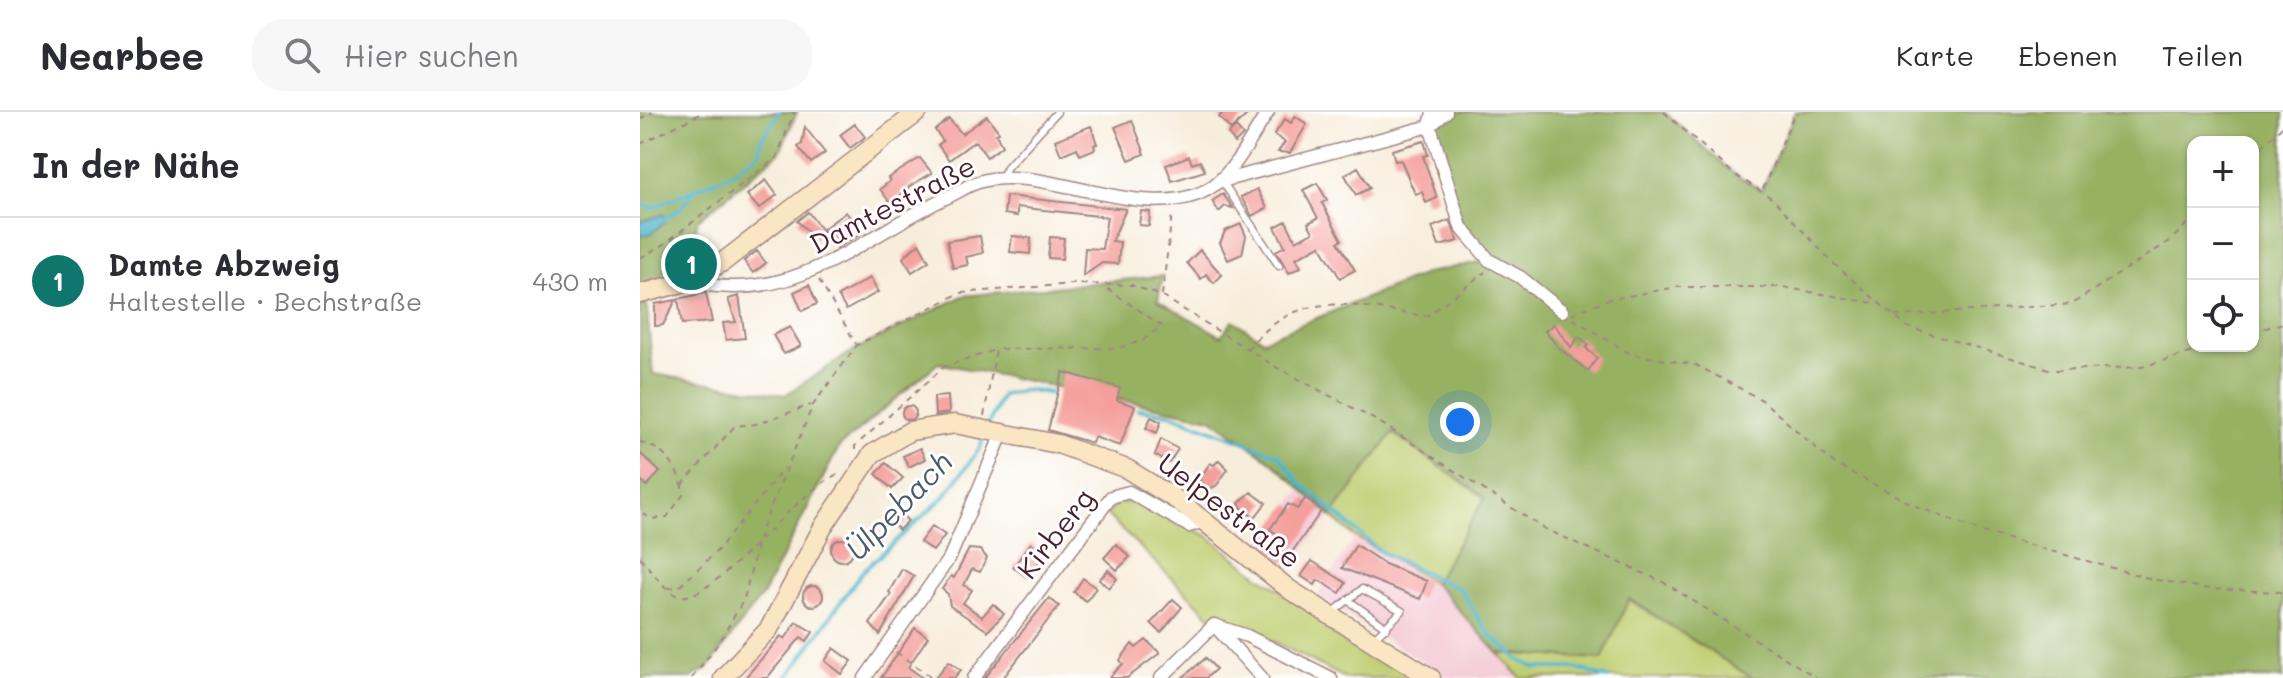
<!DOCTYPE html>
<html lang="de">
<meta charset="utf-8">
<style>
body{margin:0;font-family:Mali,sans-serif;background:#f7f7f7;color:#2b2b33}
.controls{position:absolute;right:24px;top:24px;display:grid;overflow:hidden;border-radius:16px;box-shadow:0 2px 6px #0004}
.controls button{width:72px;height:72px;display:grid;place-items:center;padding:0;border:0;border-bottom:2px solid #e1e1e2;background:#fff;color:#2b2b33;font:40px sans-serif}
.you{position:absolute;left:820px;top:310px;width:28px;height:28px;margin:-20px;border:6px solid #fff;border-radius:50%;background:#1a73e8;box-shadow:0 0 0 12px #1a73e833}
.badge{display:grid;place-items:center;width:52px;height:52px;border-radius:50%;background:#0f766e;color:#fff;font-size:26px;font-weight:700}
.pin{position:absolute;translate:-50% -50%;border:4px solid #fff;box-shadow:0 2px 8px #0006}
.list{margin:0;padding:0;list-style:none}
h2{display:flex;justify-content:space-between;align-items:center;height:104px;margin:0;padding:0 32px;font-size:34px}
h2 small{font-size:26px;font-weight:400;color:#7c7c81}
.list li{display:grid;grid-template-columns:52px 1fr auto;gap:24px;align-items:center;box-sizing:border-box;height:128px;padding:0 32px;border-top:2px solid #e1e1e2}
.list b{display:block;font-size:30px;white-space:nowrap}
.list p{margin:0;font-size:26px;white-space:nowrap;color:#7c7c81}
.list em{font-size:26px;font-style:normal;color:#7c7c81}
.icon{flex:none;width:44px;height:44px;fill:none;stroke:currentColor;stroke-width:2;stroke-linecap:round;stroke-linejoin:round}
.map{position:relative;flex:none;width:1643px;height:566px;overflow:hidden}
header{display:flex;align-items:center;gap:48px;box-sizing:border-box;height:112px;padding:0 40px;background:#fff;border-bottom:2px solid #e1e1e2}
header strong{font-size:38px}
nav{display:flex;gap:44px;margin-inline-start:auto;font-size:28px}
.search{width:560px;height:72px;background:#f7f7f7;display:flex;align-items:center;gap:20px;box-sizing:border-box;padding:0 28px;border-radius:32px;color:#7c7c81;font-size:30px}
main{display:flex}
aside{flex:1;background:#fff}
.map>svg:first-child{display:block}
</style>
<header>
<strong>Nearbee</strong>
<div class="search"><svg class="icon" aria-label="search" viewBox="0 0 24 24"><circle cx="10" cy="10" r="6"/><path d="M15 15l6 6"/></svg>Hier suchen</div>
<nav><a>Karte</a><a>Ebenen</a><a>Teilen</a></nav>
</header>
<main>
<aside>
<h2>In der Nähe<small></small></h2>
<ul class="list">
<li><span class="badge">1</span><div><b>Damte Abzweig</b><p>Haltestelle · Bechstraße</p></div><em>430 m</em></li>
</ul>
</aside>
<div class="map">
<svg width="1643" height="566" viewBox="0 0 1643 566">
<rect width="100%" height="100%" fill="#fff"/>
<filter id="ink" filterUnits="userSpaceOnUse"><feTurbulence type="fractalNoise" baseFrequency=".0125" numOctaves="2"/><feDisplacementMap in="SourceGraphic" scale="16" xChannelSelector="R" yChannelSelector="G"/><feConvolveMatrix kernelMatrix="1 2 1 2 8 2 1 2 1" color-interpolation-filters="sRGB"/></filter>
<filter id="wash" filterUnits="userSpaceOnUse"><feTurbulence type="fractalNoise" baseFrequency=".006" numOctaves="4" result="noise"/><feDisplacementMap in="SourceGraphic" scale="32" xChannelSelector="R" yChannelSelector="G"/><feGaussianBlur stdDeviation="1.8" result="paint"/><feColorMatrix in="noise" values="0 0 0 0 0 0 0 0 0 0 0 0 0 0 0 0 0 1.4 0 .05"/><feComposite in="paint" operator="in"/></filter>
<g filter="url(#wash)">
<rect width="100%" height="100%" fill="#f7eddb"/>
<path fill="#f6cfd9" d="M660,379L691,404L642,462L614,439Z
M715,425L790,466L881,566H808L677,484Z"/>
<path fill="#bfce71" stroke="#84764e" stroke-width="2" d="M753,321L845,386L794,471L715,425L691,404Z
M499,390L568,424L619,464L780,566H705L635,530L574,508L466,402L478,391Z
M988,487L1112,566H881L858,541L962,547Z"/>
<path fill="#97b163" stroke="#706847" stroke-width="2" fill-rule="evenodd" d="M0,0H157L140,40L57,109L54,140L0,178Z
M806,0H1024L1094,62L1122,78L1155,0H1643V566H1112L989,487L962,547L858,541L794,471L845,386L753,321L691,404L631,349L571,306L298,251L199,335L123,482L68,556L51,566H0V188H6L13,262L145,283L216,237L323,184L523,164L518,188L581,224L593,208L623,228L787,161L849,148L821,115L790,14ZM1553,30H1613V234H1553Z"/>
<path fill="#4bb5c9" stroke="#4a6a7a" stroke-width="2" d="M24,102L25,110L10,122L0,124V110Z"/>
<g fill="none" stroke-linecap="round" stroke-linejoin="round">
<path stroke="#4bb5c9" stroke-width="4" d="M0,92L12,96L90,62L119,41L121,28L139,0
M21,109L40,97L53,80
M498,297L530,302L639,343L660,371L741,440L821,478L847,520L879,548L896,556H935L968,566
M348,313L362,283L387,278L410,281
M147,566L222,460L304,385L340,336L345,321"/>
</g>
<g id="blocks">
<path fill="#f49f9b" d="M584,0H610L591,18L579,5Z
M347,4L359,20L356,22L362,34L347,45L335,29L309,48L298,33L303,29L295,18L309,7L322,22Z
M655,4L667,12L650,41L638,40L645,30L634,23L645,7L651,11Z
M492,8L505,42L489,48L475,15Z
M215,12L225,25L210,36L200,23Z
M451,14L457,32L454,33L455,37L440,43L437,36L421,43L415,28Z
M165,15L185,41L171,51L158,35L162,32Z
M596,15L603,23L595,31L588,22Z
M784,29L788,43L783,44L797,86L786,91L782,80L775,82L761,48L755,49L752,38Z
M549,44L552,52L560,49L565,59L532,69L526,53Z
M280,46L292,61L270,74L251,92L240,77L250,69L248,66Z
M718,55L730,76L716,83L705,63Z
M126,68L137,83L119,97L107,83Z
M677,71L687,88L682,91L702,128L698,130L715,158L700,166L680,133L656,146L661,155L649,161L636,139L645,134L635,115L646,109L656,129L673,120L668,111L678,106L663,78Z
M617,77L627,96L612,104L601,85Z
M583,82L593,96L585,94L579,100L572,89Z
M366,84L486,97L472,129L480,130L478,152L462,151L443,164L445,136L462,137L467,105L377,95V104L364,102Z
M501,99L510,100L509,114L499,113Z
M168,100L183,120L175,126L157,109Z
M206,100L222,121L197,136L183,117Z
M810,108L818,129L799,134L792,115Z
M601,112L606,124L602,142L588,148L580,131L585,119Z
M340,124L343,141L326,145L328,153L313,156L307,129Z
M372,124L391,126L390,142L370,140Z
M410,125L424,126L422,147L408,146Z
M279,131L289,149L272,160L263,146Z
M560,138L582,163L574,171L566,162L561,167L547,151Z
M117,139L126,151L113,161L104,149Z
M230,166L238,180L206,198L198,184Z
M169,173L177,192L162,199L154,180Z
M66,181L72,210L42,212L38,187Z
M99,184L105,226L86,228L83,211L96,210L88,187Z
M36,188L23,213L15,214V192Z
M914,212L931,235L939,225L949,233L946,236L957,246L948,259L918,235L905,219Z
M150,215L161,234L144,242L133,223Z
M423,260L480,276L477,288L495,294L480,334L454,325L452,331L408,318Z
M308,284L309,301L295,303L294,285Z
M262 301a7 7 0 1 1 14 0a7 7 0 1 1-14 0Z
M511,305L521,310L517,321L506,316Z
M521,327L538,337L529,351L515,343Z
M280,336L285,347L269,355L263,344Z
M0,341L20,360L7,374L0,368Z
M579,348L588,357L577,373L568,378L559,368L570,351L574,353Z
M246,351L263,366L252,377L236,362Z
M611,380L626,391L615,405L603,399L599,391Z
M666,386L682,398L644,451L626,438L638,423L630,417L648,392L657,397Z
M260,401L268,409L259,418L251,410Z
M292,414L305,423L293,439L280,430Z
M191 438a11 11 0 1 1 22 0a11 11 0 1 1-22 0Z
M391,431L405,442L388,465L373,455Z
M476,432L490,445L477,458L464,446Z
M716,433L745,452L787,469L780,487L702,456Z
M329,437L340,438L347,446L340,460L332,457L324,473L332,478L323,491L342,505L353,492L364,502L348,519L310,494L308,482L302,477L311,464L314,466Z
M672,449L706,471L700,481L678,468L675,473L661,464Z
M262,457L274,464L240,523L230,512L251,482L249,480Z
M468,458L477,467L469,476L459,468Z
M443,466L456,476L446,489L434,480Z
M163 484a10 10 0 1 1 20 0a10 10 0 1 1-20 0Z
M409,486L419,494L363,566H345Z
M533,487L542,495L521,521L511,511Z
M156,510L173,520L167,529L161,525L127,566H105L141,524L145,527Z
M275,516L288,525L268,555L283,566H241Z
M506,528L520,541L487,566H469L483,552L480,548L492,532L496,536Z
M194,536L212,549L202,562L185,549Z
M566,546L576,557L566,566H542Z
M309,549L321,558L314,566H295Z"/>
</g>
</g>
<g filter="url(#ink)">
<use href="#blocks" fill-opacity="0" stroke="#a08683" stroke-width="2"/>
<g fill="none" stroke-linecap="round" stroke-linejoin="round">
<defs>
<path id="service" d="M362,65L367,55L417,0
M582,69L639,154
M708,488L747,516
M692,501L722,477L762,499L733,527"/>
<path id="minor" d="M793,0L790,14L821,115L849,148L880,165L922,199
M582,69L790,14L806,0
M50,169C150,196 220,127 303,87C316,82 328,72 342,69C403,53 494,107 558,82C591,70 609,28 628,0
M574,513L607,524L691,566
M576,515L622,566
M225,566L310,445L362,322
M334,566L471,385L489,380L549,414L563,409
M521,566L574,513"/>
<path id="secondary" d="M0,182L50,169L83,150L278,0
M83,566L129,517L183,415L232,342L270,319L315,312L418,332L487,357L540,390L650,478L791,566"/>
</defs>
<use href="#service" stroke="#a08683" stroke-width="9"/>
<use href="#minor" stroke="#a08683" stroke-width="15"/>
<use href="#secondary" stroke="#a08683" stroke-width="21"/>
<path stroke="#a08683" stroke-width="2" stroke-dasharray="6 6" stroke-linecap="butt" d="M1024,0L1094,62L1133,87L1192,150L1267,215L1412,258L1501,255L1575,234
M0,7L13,0
M0,32L64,0
M1613,44L1643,13
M1123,77L1155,0
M0,146L23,133L137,45L154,0
M179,168L216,232
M522,183L532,102
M932,202L966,188L1037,175H1142L1240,192
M1255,204L1432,192L1530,129L1553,106
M933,207L991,242L1056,253L1122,288L1193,351L1276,394L1339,419L1512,467L1569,477L1643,480
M1613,220L1643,211
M607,237C664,172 711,195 787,204L845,160
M344,304L356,237L479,236L502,229L522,214L462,173
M0,330C24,335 42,360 43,383L27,405L12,407L0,400
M215,338V334L304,255L355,238
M42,373L95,314L116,312L171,293
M0,445C10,456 25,481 40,484C75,491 158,375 201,361
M28,476L39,475L77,439L144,356
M256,540L293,566
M52,566L80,529L104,487L120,421L173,293L217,233L320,181L433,172L491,173L522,184L636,255L739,310L903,416L1023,470L1177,566"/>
<use href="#service" stroke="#fff" stroke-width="6"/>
<use href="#minor" stroke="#fff" stroke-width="12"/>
<use href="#secondary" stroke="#fbe6c3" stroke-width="18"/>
</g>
</g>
<g text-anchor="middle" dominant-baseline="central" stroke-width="6" stroke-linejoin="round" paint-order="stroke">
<g font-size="28" fill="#4a1f2b" stroke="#fff">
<text transform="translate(252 92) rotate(-27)">Damtestraße</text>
<text transform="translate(590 398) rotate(37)">Uelpestraße</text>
<text transform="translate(415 421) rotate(-52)">Kirberg</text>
</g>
<g font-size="30" font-style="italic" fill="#4a5b6a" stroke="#fff">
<text transform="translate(258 393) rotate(-46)">Ülpebach</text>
</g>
</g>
</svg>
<div class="controls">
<button>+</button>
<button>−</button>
<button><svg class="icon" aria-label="locate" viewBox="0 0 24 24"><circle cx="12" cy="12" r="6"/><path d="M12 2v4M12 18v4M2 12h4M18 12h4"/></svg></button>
</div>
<div class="you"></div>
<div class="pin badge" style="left:51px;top:152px">1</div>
</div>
</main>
